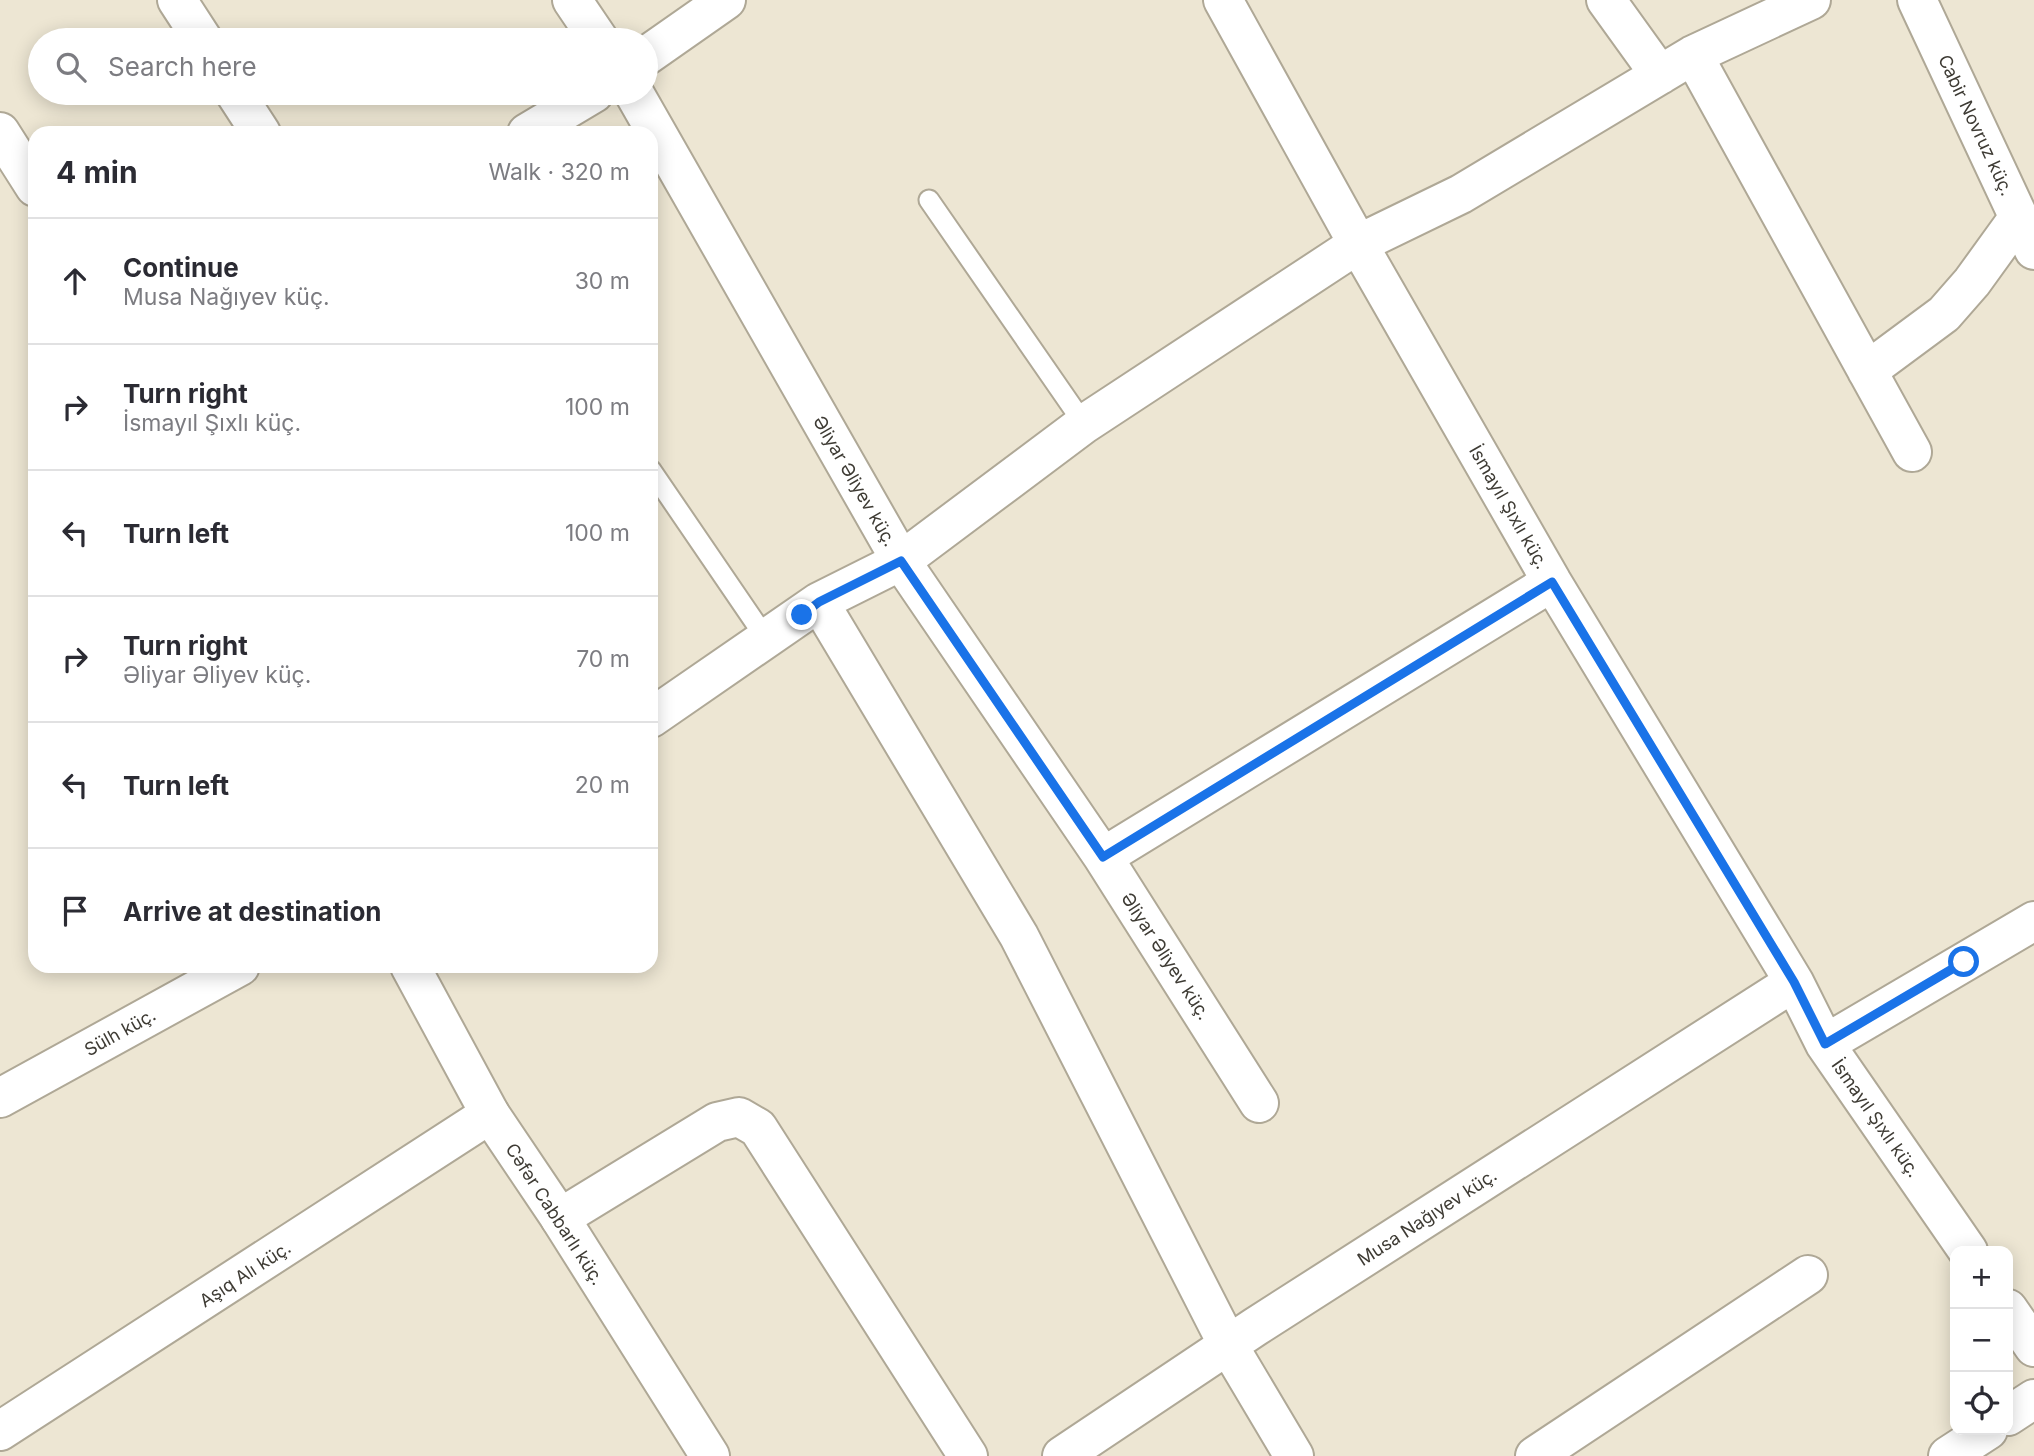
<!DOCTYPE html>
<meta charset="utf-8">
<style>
body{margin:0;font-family:Inter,sans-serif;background:#f7f7f7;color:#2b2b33}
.controls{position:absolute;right:21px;bottom:21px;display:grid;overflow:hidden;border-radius:14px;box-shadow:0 4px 18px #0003}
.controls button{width:63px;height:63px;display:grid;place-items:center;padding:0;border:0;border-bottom:2px solid #e1e1e2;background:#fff;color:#2b2b33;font:35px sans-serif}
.stop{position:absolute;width:21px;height:21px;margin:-16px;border:5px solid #1a73e8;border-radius:50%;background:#fff}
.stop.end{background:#1a73e8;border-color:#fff;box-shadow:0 2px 7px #0008}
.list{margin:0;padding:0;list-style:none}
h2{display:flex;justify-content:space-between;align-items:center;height:91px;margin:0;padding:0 28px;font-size:30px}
h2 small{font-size:23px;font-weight:400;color:#7c7c81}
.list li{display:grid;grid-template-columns:46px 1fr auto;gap:21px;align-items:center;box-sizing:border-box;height:126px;padding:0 28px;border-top:2px solid #e1e1e2}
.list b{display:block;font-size:26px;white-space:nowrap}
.list p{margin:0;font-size:23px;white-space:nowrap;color:#7c7c81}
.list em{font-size:23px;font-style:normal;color:#7c7c81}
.icon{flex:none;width:38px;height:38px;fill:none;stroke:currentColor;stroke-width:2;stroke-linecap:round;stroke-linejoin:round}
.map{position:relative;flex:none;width:2034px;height:1456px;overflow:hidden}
.search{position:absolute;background:#fff;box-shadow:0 4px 18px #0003;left:28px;top:28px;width:630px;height:77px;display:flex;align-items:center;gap:18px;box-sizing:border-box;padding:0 24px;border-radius:38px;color:#7c7c81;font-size:26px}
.panel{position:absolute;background:#fff;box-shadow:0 4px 18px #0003;left:28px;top:126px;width:630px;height:847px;border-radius:21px}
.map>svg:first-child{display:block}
</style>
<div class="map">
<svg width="2034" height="1456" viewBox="0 0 2034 1456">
<rect width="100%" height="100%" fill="#ede6d3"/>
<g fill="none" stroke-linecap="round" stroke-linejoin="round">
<defs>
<path id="lane" d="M929,200L1084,424
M651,470L767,640"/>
<path id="street" d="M177,0L203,40
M572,0L599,40
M1223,0L1358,244L1552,582L1794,982L1825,1044L1968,1251
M1606,0L1660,75
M1917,0L2034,250
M1693,55L1912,452
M646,56L726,0
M235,93L261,133
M634,93L901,561L1103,857L1259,1103
M527,133L594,93
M1867,371L1944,314L1972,282L2019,217
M819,602L1019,936L1228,1345L1294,1456
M651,718L819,602L901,561L1084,424L1358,244L1461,194L1693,55L1811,0
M1103,857L1552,582
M1825,1044L2034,921
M0,1098L240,966
M560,1218L717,1122L739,1117L758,1128L968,1456
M2008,1309L2034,1347
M2008,1416L2034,1399
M0,1431L490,1114
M1062,1456L1255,1327L1794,982
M1535,1456L1808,1275
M1948,1456L1988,1430"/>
<path id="secondary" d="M0,132L35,187
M410,966L490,1114L560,1218L710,1456"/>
</defs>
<use href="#lane" stroke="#afa896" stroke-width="23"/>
<use href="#street" stroke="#afa896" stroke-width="42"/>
<use href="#secondary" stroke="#afa896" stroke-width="42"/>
<use href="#lane" stroke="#fff" stroke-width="19"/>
<use href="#street" stroke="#fff" stroke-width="38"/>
<use href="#secondary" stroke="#fff" stroke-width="38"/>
</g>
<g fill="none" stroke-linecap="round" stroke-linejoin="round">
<path stroke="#1a73e8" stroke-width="9" d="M802,615L819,602L901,561L1103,857L1552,582L1794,982L1825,1044L1964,962"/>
</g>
<g text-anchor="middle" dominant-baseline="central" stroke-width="7" stroke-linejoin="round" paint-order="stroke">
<g font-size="18" fill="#3e3b34" stroke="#fff">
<text transform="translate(1976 125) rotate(65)">Cabir Novruz küç.</text>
<text transform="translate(855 481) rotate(60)">Əliyar Əliyev küç.</text>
<text transform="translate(1509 507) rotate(60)">İsmayıl Şıxlı küç.</text>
<text transform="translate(1166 956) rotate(57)">Əliyar Əliyev küç.</text>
<text transform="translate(120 1032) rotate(-29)">Sülh küç.</text>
<text transform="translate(1876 1118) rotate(55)">İsmayıl Şıxlı küç.</text>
<text transform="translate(555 1214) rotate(57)">Cəfər Cabbarlı küç.</text>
<text transform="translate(1427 1217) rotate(-33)">Musa Nağıyev küç.</text>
<text transform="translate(245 1274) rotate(-33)">Aşıq Alı küç.</text>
</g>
</g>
</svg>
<div class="controls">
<button>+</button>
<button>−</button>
<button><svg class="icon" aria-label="locate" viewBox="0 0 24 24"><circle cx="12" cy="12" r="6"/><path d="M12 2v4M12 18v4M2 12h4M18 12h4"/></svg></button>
</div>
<div class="stop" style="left:1964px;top:962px"></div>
<div class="stop end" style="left:802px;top:615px"></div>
<div class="search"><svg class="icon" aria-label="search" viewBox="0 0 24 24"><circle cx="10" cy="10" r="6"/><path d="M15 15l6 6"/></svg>Search here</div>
<section class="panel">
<h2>4 min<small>Walk · 320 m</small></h2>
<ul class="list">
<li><svg class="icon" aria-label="ahead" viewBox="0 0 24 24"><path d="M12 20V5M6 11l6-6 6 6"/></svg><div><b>Continue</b><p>Musa Nağıyev küç.</p></div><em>30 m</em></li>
<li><svg class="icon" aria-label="right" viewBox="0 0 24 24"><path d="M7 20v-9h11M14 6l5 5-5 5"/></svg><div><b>Turn right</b><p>İsmayıl Şıxlı küç.</p></div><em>100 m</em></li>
<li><svg class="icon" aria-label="left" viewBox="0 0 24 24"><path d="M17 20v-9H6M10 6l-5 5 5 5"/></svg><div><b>Turn left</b></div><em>100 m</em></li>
<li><svg class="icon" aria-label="right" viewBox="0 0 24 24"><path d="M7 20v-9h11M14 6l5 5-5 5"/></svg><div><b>Turn right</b><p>Əliyar Əliyev küç.</p></div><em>70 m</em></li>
<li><svg class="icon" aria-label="left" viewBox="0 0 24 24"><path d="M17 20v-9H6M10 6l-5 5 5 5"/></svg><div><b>Turn left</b></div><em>20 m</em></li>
<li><svg class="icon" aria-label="arrive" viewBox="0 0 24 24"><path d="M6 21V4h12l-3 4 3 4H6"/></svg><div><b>Arrive at destination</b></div></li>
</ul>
</section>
</div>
